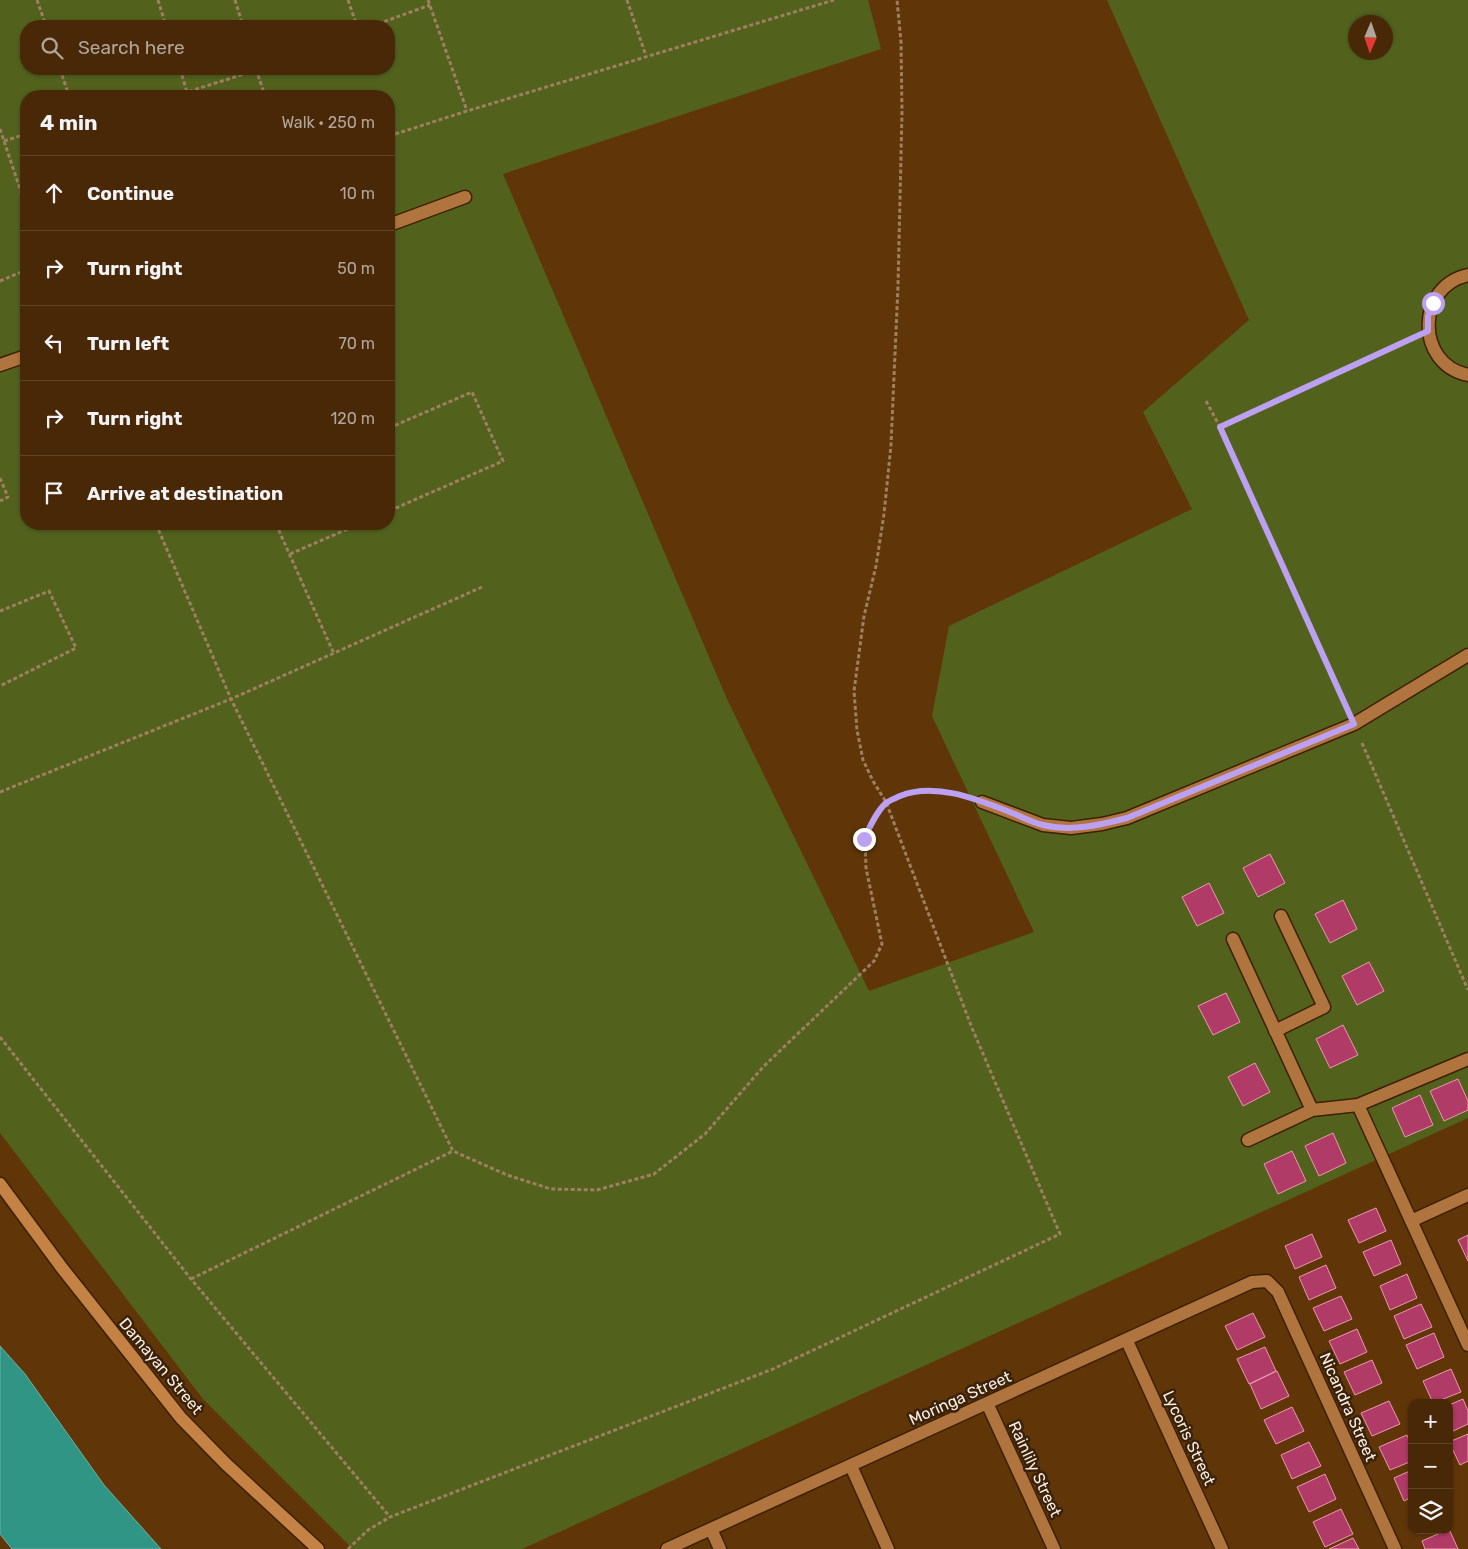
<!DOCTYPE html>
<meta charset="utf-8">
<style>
body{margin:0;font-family:Rubik,sans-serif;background:#523414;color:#f1f3f6}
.controls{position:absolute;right:15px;bottom:15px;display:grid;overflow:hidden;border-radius:10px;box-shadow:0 1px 4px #0004}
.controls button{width:45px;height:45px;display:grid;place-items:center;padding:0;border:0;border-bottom:1px solid #604428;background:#482806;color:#f1f3f6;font:25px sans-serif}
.compass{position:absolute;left:1348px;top:15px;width:45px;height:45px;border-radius:50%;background:#482806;box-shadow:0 1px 4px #0004;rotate:182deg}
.stop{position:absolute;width:15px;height:15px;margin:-11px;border:4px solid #bca0f2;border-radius:50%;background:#fff}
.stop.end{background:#bca0f2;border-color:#fff;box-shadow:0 1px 5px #0008}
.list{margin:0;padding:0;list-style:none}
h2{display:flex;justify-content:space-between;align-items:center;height:65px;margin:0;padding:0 20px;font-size:21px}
h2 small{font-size:16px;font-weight:400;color:#b1a69b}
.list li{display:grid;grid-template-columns:32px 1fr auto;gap:15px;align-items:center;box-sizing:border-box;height:75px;padding:0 20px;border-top:1px solid #604428}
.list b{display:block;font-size:19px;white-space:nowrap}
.list em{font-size:16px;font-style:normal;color:#b1a69b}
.icon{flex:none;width:28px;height:28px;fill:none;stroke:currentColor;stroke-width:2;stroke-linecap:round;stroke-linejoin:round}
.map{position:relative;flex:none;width:1468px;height:1549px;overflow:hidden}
.search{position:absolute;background:#482806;box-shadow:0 1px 4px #0004;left:20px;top:20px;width:375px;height:55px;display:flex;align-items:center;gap:12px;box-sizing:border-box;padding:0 18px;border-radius:20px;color:#b1a69b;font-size:19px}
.panel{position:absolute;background:#482806;box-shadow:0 1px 4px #0004;left:20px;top:90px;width:375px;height:440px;border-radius:20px}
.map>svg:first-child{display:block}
</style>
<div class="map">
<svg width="1468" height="1549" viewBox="0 0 1468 1549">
<rect width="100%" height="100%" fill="#603608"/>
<path fill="#52621d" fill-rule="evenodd" d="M0,0H868L881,49L503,174L727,699L869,991L1034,932L932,716L949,626L1192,509L1143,412L1249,320L1107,0H1468V1118L522,1549H353L203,1399L0,1133ZM1356,22H1386V52H1356ZM26,26H389V69H26ZM26,96H389V524H26Z"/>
<path fill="#319586" stroke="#6eb0a2" d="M0,1346L25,1374L104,1485L161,1549H12L0,1534Z"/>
<path fill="#b03b66" stroke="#ea98af" d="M1270,854L1285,883L1258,897L1243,868Z
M1209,883L1224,913L1197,926L1182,897Z
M1343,900L1357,929L1330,943L1315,914Z
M1369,962L1384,991L1357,1005L1342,976Z
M1226,993L1240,1022L1213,1035L1198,1006Z
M1343,1025L1358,1055L1330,1068L1316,1039Z
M1255,1063L1270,1092L1243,1106L1228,1077Z
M1458,1079L1468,1101V1110L1444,1121L1430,1091Z
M1420,1095L1433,1125L1405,1137L1392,1108Z
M1333,1133L1346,1163L1319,1176L1305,1146Z
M1292,1151L1306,1181L1278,1194L1264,1164Z
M1376,1208L1386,1231L1359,1243L1348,1220Z
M1312,1234L1322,1257L1295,1269L1285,1246Z
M1468,1235V1261L1458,1240Z
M1391,1240L1401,1264L1374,1276L1363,1252Z
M1326,1265L1336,1288L1309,1300L1299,1277Z
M1407,1274L1417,1298L1390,1310L1380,1286Z
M1341,1296L1352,1319L1324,1331L1313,1308Z
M1421,1304L1432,1327L1404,1339L1394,1316Z
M1253,1313L1265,1337L1237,1350L1225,1326Z
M1357,1329L1367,1352L1340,1364L1329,1341Z
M1434,1333L1444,1357L1417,1369L1406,1345Z
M1265,1347L1276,1371L1249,1384L1237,1359Z
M1372,1360L1382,1383L1355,1395L1344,1372Z
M1451,1369L1461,1392L1433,1403L1423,1381Z
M1277,1371L1289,1396L1261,1409L1250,1384Z
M1463,1399L1468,1411V1424L1449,1433V1405Z
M1389,1401L1400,1424L1372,1436L1361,1413Z
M1292,1407L1304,1431L1276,1444L1264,1420Z
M1468,1434V1461L1460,1465L1449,1442Z
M1407,1435L1412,1447V1461L1390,1470L1379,1447Z
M1309,1442L1321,1466L1292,1479L1281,1455Z
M1412,1470V1497L1404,1501L1394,1478Z
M1325,1474L1336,1499L1309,1512L1297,1487Z
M1341,1509L1353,1534L1325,1547L1313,1522Z
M1449,1529L1458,1549H1425L1422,1541Z
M1353,1538L1359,1549H1329Z"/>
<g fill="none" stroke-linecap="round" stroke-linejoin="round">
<defs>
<path id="lane" d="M389,225L465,197
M0,365L26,356
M982,802L1043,825L1071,828L1102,824L1127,818L1354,724L1468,655"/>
<path id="street" d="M1468,275C1416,286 1415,364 1468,375
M1233,939L1312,1110
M1275,1031L1324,1007L1281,916
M1358,1105L1468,1345
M1248,1140L1312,1110L1358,1105L1468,1059
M1411,1221L1468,1195
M1127,1341L1222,1549
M987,1403L1054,1549
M851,1466L888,1549
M711,1529L720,1549
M667,1549L1252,1282L1267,1281L1278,1292L1395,1549"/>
<path id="secondary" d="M0,1184L62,1268L181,1418L226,1464L318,1549"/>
</defs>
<use href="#lane" stroke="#3d2002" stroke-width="15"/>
<use href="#street" stroke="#3d2002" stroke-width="15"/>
<use href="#secondary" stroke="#3d2002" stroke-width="15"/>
<path stroke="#9e7f5f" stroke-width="3" stroke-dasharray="4 2.5" stroke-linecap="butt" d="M37,0L46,26
M158,0L166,26
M235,0L243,26
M348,0L357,26
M428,0L467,111
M627,0L646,56
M372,26L430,5
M60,69L69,96
M180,69L187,92L257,70
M256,69L265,96
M0,129L26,207
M389,136L467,111L834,0
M4,141L26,134
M0,281L26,270
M1206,401L1220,427L1346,705
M1220,427L1410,339
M389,428L472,392L503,461L389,511
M0,478L8,497L0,501
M156,524L231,699L453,1151L507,1175L551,1189L597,1190L654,1174L705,1134L763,1067L874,961L882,944L866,868L865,839L872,821L886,802L907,793L926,791L947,792L963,797
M276,524L334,654
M290,554L359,524
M0,611L49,591L76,648L0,686
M1362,743L1468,990
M0,792L231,699L482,587
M0,1037L191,1279L390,1517
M191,1279L453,1151
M348,1549L368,1530L390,1517L773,1369L1060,1234L972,1028L886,802L873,781L863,760L857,730L854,691L864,616L876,566L884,514L891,445L898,286L902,112L901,42L897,0"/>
<use href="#lane" stroke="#b0753f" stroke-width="12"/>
<use href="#street" stroke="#b0753f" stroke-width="12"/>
<use href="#secondary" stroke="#c58245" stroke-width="12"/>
</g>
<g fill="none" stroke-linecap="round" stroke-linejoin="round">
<path stroke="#bca0f2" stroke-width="6" d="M864,839C870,827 876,812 886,803C890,800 896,798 900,796C936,781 981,801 1015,814C1024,818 1034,823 1043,825C1071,832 1100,825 1127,818L1354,724L1220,427L1428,331V316L1433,303"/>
</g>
<g text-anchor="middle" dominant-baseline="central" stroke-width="5" stroke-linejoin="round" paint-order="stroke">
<g font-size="16" fill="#fbeee3" stroke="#3a220b">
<text transform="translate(161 1366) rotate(50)">Damayan Street</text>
<text transform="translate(960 1398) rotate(-24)">Moringa Street</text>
<text transform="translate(1348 1407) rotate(66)">Nicandra Street</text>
<text transform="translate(1189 1438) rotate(65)">Lycoris Street</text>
<text transform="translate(1035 1469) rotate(65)">Rainlily Street</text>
</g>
</g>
</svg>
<div class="controls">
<button>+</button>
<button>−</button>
<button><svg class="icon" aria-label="layers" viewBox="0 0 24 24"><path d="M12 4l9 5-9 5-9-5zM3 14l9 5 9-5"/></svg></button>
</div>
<svg class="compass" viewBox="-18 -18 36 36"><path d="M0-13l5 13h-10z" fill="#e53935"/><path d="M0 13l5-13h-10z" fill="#b1a69b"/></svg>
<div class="stop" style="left:1433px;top:303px"></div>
<div class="stop end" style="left:864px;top:839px"></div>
<div class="search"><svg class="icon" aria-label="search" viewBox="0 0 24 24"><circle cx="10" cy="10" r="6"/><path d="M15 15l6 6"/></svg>Search here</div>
<section class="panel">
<h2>4 min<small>Walk · 250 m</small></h2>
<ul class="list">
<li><svg class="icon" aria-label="ahead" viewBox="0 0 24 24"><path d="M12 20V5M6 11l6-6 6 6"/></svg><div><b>Continue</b></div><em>10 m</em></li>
<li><svg class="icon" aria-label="right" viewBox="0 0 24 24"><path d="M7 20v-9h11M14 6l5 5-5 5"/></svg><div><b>Turn right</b></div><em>50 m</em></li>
<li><svg class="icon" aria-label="left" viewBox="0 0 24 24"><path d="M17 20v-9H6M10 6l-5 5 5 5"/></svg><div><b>Turn left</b></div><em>70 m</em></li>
<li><svg class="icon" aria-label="right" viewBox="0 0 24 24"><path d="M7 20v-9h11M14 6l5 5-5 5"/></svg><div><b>Turn right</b></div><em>120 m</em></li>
<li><svg class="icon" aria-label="arrive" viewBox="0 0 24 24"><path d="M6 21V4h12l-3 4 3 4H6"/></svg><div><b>Arrive at destination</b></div></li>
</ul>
</section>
</div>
